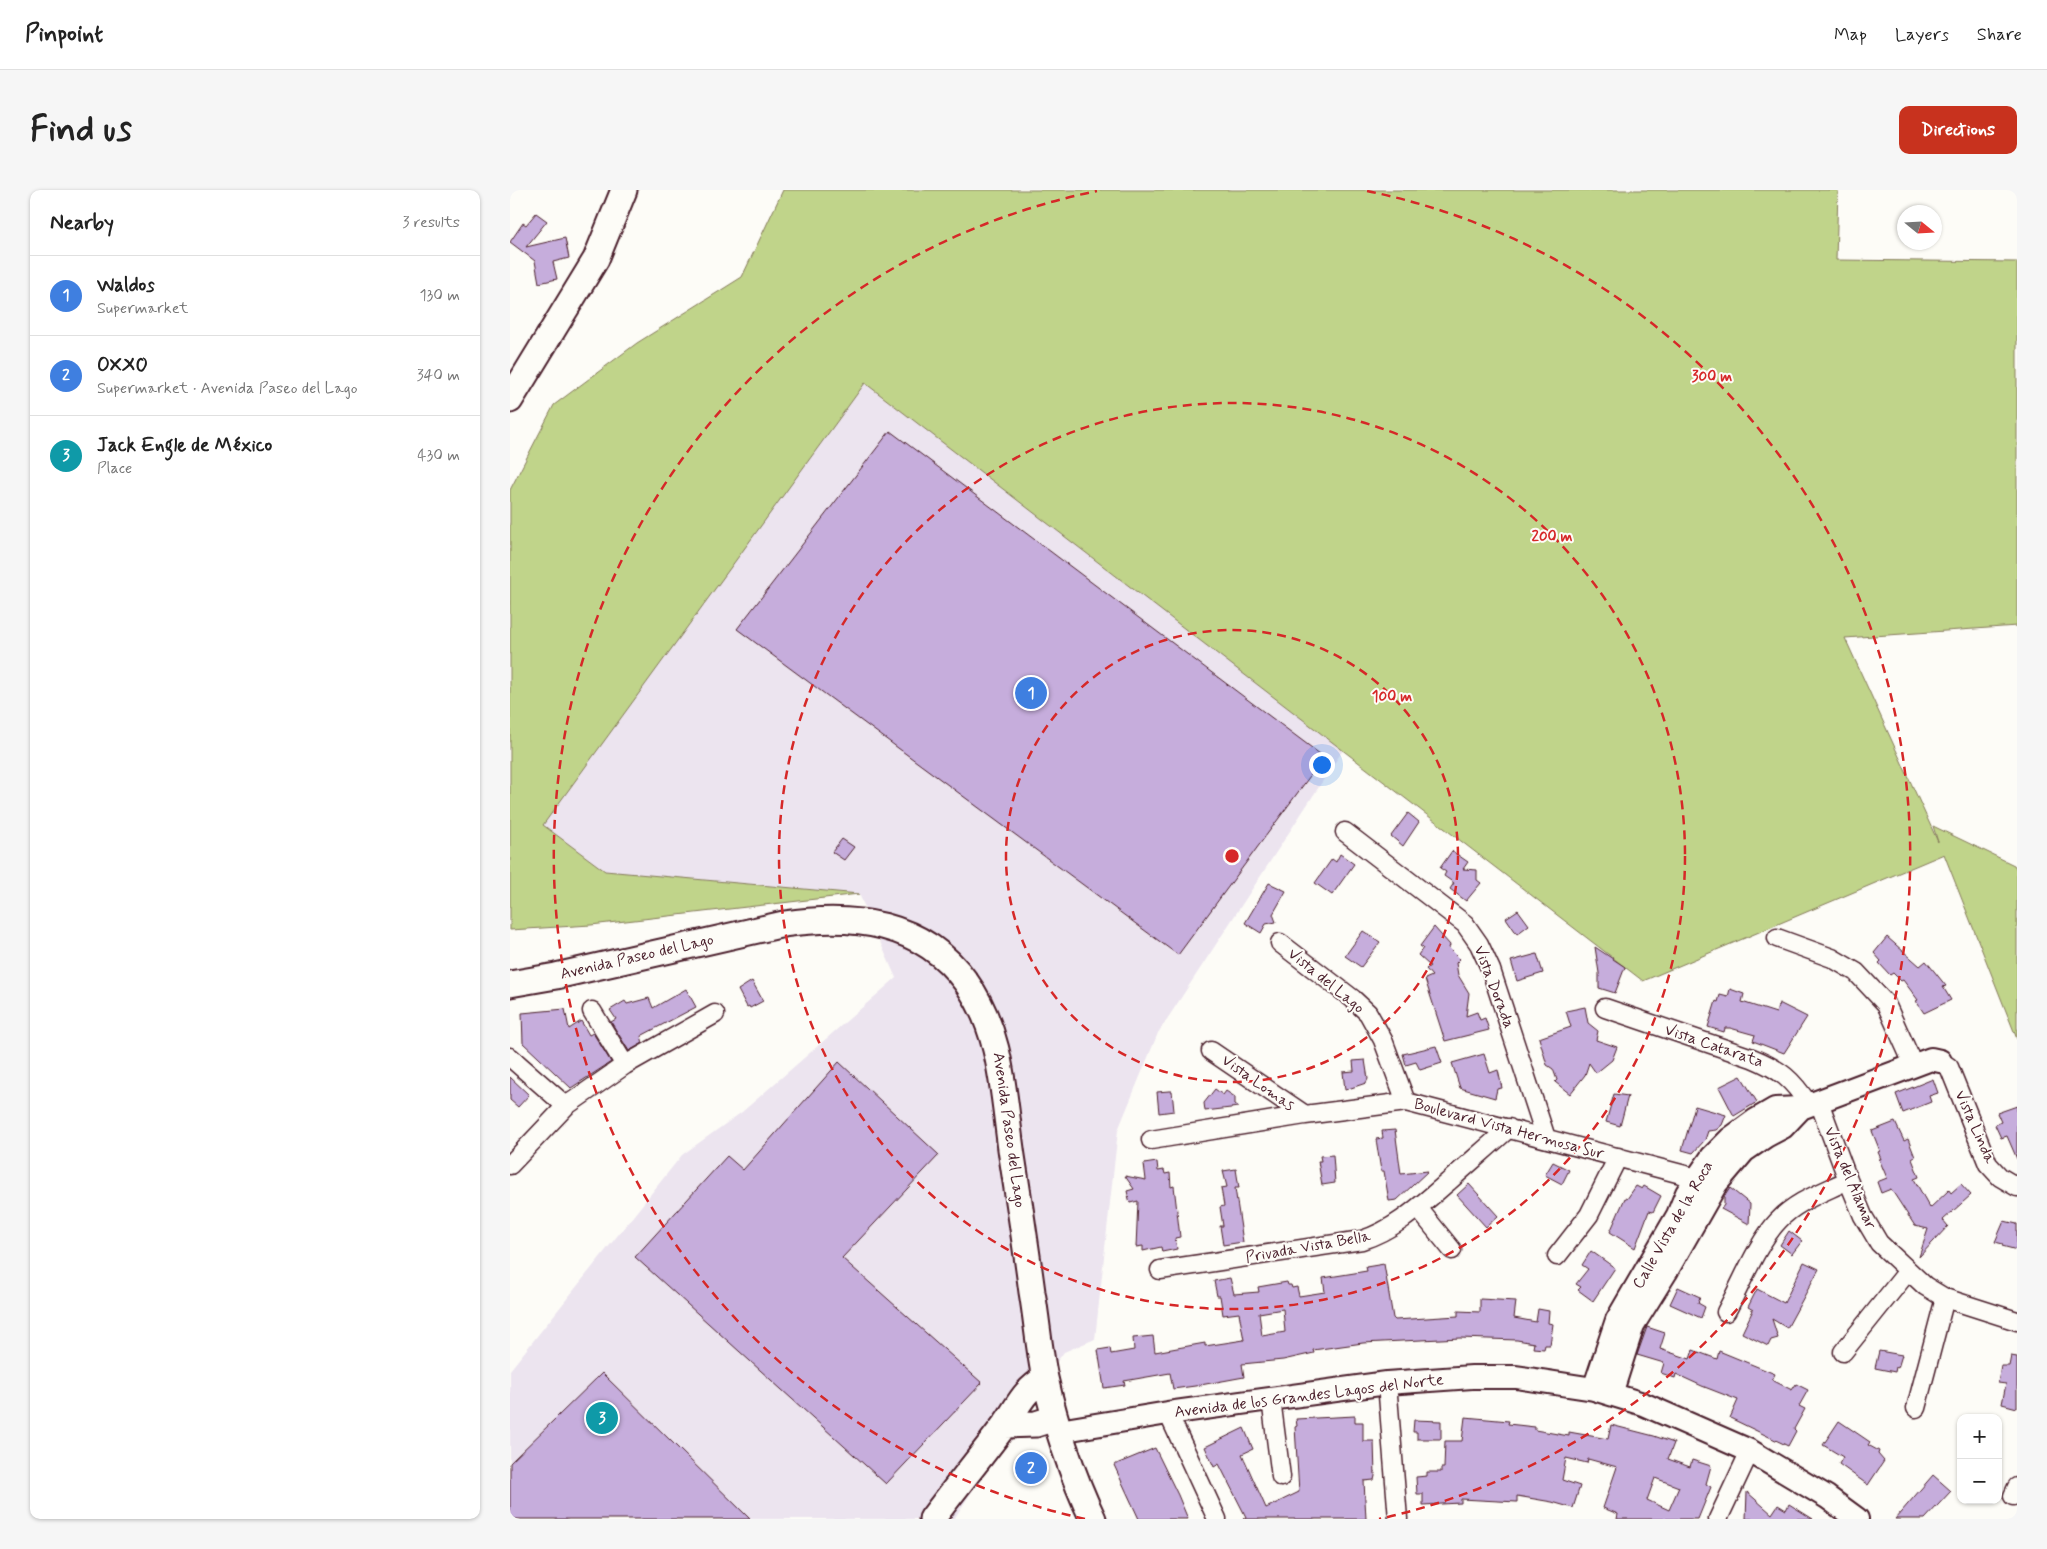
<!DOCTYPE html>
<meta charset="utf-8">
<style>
body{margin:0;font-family:Mynerve,sans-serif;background:#f6f6f6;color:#222}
.controls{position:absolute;right:15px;bottom:15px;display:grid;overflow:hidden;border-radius:10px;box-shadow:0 1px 4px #0004}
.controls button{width:45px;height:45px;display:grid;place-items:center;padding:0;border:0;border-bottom:1px solid #e0e0e0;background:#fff;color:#222;font:25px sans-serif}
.compass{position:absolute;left:1387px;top:15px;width:45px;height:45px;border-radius:50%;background:#fff;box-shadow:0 1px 4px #0004;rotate:108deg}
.you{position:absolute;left:811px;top:574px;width:18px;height:18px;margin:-12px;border:4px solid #fff;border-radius:50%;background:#1a73e8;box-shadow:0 0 0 8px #1a73e833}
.badge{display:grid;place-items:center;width:32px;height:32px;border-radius:50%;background:#c8321e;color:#fff;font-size:16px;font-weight:700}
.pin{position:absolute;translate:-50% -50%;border:2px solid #fff;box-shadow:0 1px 5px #0006}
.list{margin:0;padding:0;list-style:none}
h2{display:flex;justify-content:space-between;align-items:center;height:65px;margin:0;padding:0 20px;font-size:21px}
h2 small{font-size:16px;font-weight:400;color:#767676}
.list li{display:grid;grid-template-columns:32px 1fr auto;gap:15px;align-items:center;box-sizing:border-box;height:80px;padding:0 20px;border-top:1px solid #e0e0e0}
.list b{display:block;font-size:19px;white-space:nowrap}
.list p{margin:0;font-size:16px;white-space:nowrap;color:#767676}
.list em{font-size:16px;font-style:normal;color:#767676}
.map{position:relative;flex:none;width:1507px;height:1329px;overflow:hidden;border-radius:10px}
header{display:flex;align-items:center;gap:30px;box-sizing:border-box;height:70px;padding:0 25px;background:#fff;border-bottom:1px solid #e0e0e0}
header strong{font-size:24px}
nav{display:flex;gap:28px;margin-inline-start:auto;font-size:18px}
.intro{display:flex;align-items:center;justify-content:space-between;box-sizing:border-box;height:120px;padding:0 30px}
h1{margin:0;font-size:35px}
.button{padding:12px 22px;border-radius:10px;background:#c8321e;color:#fff;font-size:18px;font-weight:700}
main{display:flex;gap:30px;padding:0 30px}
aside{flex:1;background:#fff;border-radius:10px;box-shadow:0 1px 4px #0004}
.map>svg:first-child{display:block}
</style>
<header>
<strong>Pinpoint</strong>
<nav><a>Map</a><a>Layers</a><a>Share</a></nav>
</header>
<div class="intro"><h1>Find us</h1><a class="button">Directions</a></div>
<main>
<aside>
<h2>Nearby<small>3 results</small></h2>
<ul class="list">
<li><span class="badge" style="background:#3f7fe0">1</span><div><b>Waldos</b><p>Supermarket</p></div><em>130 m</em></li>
<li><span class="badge" style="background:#3f7fe0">2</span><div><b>OXXO</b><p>Supermarket · Avenida Paseo del Lago</p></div><em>340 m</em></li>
<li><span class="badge" style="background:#0f9aa8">3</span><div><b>Jack Engle de México</b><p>Place</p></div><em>430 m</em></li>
</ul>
</aside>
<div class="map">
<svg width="1507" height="1329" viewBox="0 0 1507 1329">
<rect width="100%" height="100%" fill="#fdfcf7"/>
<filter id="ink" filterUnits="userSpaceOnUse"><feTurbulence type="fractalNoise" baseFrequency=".02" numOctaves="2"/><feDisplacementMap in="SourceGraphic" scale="10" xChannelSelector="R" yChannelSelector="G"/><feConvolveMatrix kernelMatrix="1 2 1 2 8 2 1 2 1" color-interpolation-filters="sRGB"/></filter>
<g filter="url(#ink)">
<path fill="#ece4ef" d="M355,193L833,560L648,843L608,940L585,1149L554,1162L535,1188L444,1329H0V1180L172,965L232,922L386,788L349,704L95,681L32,635Z"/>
<path fill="#c0d48a" stroke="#857a5a" d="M273,0H1328L1326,70L1507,72V436L1335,448L1428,652L1423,636L1504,675L1507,680V849L1434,664L1133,791L355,193L33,635L95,681L349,704L81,735L0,740V300L44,215L127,153L232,87Z"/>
<path fill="#c6addc" stroke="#4a1f2b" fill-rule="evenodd" d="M26,23L37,31L16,57L55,48L59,68L43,72L47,89L29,93L25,71L0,52L13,33L16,35Z
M380,241L814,567L668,765L227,439Z
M898,623L909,632L893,656L881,646Z
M332,649L344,657L334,670L322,662Z
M942,661L958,672L953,679L967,680V690L971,693L956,711L940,699L944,693L934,686L936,682L930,678Z
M830,664L844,674L822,705L805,693L822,669L826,672Z
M759,693L776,701L763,724L766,732L756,734L751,743L735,733Z
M1008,720L1019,735L1007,744L996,728Z
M924,737L940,755L939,758L950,769L946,773L948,785L959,803L956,826L967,822L970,830L975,828L979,840L935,851L915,789L922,786L916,779L920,776L908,765L913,758L910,756Z
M853,741L870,752L851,777L835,766Z
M1377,747L1410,776L1416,771L1436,796L1433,797L1441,810L1414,823L1406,811L1408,810L1393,790L1391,791L1383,783L1380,785L1369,773L1371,771L1364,763Z
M1085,757L1115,777L1105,803L1089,798V783Z
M1027,764L1033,783L1007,791L1001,771Z
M242,791L253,811L240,818L239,816L237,817L228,800Z
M176,799L186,817L131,846L133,853L119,861L101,832L106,829L100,820L115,811L117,814L139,808L143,818Z
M1220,799L1234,804L1232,812L1266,823L1269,813L1297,827L1274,863L1243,851L1245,845L1220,838H1215L1214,842L1198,837L1206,811L1208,812L1210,805L1218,807Z
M1075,817L1078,833L1088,841L1086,850L1107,857L1102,870L1086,883L1079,873L1075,885L1060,904L1045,892L1047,890L1043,879L1037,875L1029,848L1061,837L1056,821Z
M55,819L59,839L71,831L79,845L83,843L101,872L61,898L13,853L12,823Z
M926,856L932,873L910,880L906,872L896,875L893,864Z
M974,864L980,883L988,880L992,898L987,899L985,908L950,898L942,873Z
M855,870L858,889L856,893L835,900L833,882L844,881L843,871Z
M329,872L429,965L332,1068L472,1193L376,1294L125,1067L217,966L233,980Z
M1231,886L1247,912L1224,926L1209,897Z
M0,887L19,905L8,917L0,910Z
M1423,889L1428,903L1419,906L1421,912L1393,923L1386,904Z
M705,899L713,905L716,901L725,907V914L729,917L695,921L694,913Z
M659,901H662L664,921L649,923L647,902Z
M1104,904L1118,906L1110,936L1096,932Z
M1185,916L1216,925L1212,935L1206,940L1198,941L1195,950L1183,963L1172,960Z
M1507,916V969L1497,946L1491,948L1485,935L1491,932L1487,923Z
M1385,932L1394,951L1398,949L1405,967L1402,969L1409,987L1404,989L1420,1018L1439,1000L1441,1003L1451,994L1461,1005L1433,1030L1438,1036L1409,1067L1418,1039L1405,1036L1381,999L1371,1003L1367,992L1377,988L1369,969H1371L1368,962L1370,961L1362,941Z
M885,940L891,984L918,981L887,1010L879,1011L874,981H871L866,949L873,948L872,941Z
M823,965L825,993L812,995L808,971H811L810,966Z
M647,972L648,981L654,980L655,984L660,983L661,997L664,996L670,1047L665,1048L667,1059L652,1062L651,1057L633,1061V1056L626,1057L628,1011L620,1013L617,1001L624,999L615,986L636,990L634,974Z
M1043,972L1059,980L1052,994L1035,985Z
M726,979L729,998H725L733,1052L713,1055L710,1036H713L710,1017L714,1016L711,998L717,997L713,981Z
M959,994L988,1026L976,1037L947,1005Z
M1126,996L1132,999L1134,996L1151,1006L1143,1022L1139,1021L1125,1058L1100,1042L1115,1008L1117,1009Z
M1220,998L1240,1014L1239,1034L1211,1019L1214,1015V1007Z
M1494,1031L1507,1034V1060L1492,1056L1493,1054L1485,1052Z
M1279,1041L1292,1051L1282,1064L1270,1055Z
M1081,1061L1105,1078L1083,1111L1068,1100L1071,1097L1066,1094L1078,1079L1072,1075Z
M1294,1072L1309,1079L1277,1138L1262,1129L1268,1148L1261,1150L1258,1156L1232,1143L1243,1120L1238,1117L1247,1099L1274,1113Z
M874,1074L883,1128L885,1130L948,1126V1121L970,1122V1109L1006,1111L1004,1128L1026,1132L1028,1119L1039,1121L1038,1133L1043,1134L1040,1155H1035L1034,1159L1023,1158L1024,1153L1007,1150L950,1148L853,1153L803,1160L804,1163L773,1170L732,1174L734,1187L685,1196L663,1199L660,1183L614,1191L615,1195L594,1198L588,1160L600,1158L601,1164L624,1160L623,1148L643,1146L645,1162L695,1153V1156L734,1150L729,1123L713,1125L710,1106H707L704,1091L720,1088L724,1104L749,1102L748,1097L777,1092L778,1095H781L782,1098L787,1097L789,1106L815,1102L813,1088L857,1081L856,1077ZM773,1119L775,1142L752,1146L749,1123Z
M1168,1097L1190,1107L1188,1113L1195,1117L1191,1128L1160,1114Z
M1137,1137L1155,1143L1150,1159L1180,1169L1183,1160L1207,1169L1209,1161L1265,1184L1262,1190L1282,1200L1286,1194L1298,1200L1289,1216L1295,1219L1284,1239L1286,1241L1278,1256L1220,1228L1228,1210L1192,1196L1166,1184L1165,1188L1151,1183L1154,1173L1127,1165Z
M1369,1161L1392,1165L1388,1178L1386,1177L1385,1182L1365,1178Z
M1501,1166L1507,1167V1218L1492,1214L1496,1194L1488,1193L1491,1176H1499Z
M92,1183L240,1329H0V1273Z
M845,1226V1232H853V1251H864L865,1286L864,1290L854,1291L856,1329H733L736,1327L709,1274L704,1277L695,1257L734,1238L743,1259L732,1264L756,1318L789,1302L785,1237L787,1236L786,1229Z
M955,1227L999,1231L998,1234L1025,1237V1240L1059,1246V1242L1098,1249L1101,1235L1144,1246L1164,1253L1158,1269L1180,1277L1182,1270L1201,1276L1196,1294L1201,1297L1188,1329H1107L1108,1324L1093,1318L1107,1277L1078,1269L1077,1273L1056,1268L1052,1290L1070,1296L1063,1318L1042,1312L1007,1306V1312L951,1309V1313L913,1315V1304H907L906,1287L917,1286V1282H931V1278H934L935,1251H952ZM1145,1288L1169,1297L1159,1320L1137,1310Z
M904,1230L931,1231V1249H907V1242H903Z
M1329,1231L1360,1252L1358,1255L1369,1261L1368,1264L1374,1271L1358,1295L1329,1274L1333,1267L1313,1255Z
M645,1258L668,1305L678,1329H629L604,1275Z
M1423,1285L1441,1301L1415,1329H1385Z
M1237,1302L1262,1324L1268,1315L1276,1320L1279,1314L1303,1329H1236Z"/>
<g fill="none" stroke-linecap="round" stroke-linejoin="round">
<defs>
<path id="minor" d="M835,642L955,734L969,754L981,780L1036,948
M1267,748L1322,768L1346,782L1376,814L1404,876
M770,753L843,809L858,823L873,850L896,912
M1095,818L1242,868C1271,880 1282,889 1299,915
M82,821L115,875
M701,861L795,925
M0,867L56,916
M1430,871L1439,877L1478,974L1490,987L1507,997
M1309,912L1338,990L1353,1026L1369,1053L1415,1096L1435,1108L1507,1131
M641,950L795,925L896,912L1198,991
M0,975L56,916L115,875L205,824
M908,1018L942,1060
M1047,1066L1079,1025L1108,967
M650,1080L852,1050C886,1039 911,1015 938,992C958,974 979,956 999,938
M1216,1122C1231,1095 1247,1053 1268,1031C1286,1011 1314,1002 1338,990
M1333,1162L1398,1081
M877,1193L888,1329
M761,1209L771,1287
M1406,1218L1435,1108
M658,1223L707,1329
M1503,1306L1507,1297
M1208,1329L1240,1261"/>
<path id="tertiary" d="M1084,1199L1107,1130L1168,1025L1177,1003L1202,967L1220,949L1246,930L1265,919L1291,918L1421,869L1430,871
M1101,1204L1123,1135L1156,1082L1206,994L1234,961L1256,946L1273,937L1291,918
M549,1241L658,1223L877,1193L962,1187H1006L1084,1199L1133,1214L1240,1261L1317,1307L1347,1329"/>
<path id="secondary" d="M0,210L86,69L114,0
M0,794L46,786L274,734C343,724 412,731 456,792C493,843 493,906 502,966C509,1011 516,1057 522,1102C527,1131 529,1160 535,1188C545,1233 563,1288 583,1329
M495,1235L526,1234L545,1228
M422,1329C445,1298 470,1268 493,1237C510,1215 510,1204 535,1188"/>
</defs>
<use href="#minor" stroke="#4a1f2b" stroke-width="21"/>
<use href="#tertiary" stroke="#4a1f2b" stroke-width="26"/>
<use href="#secondary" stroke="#4a1f2b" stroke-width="29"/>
<use href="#minor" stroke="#fdfcf7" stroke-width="18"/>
<use href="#tertiary" stroke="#fdfcf7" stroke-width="22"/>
<use href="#secondary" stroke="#fdfcf7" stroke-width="25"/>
</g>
</g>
<g fill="none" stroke="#d62828" stroke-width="2.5" stroke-dasharray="9 6">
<circle cx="722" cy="666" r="226"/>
<circle cx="722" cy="666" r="453"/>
<path d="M575 1329A679 679 0 0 1 587 1M857 1A679 679 0 0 1 869 1329"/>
</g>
<g text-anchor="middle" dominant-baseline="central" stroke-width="4" stroke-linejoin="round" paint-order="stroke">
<g font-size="16" fill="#4a1f2b" stroke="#fdfcf7">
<text transform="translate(127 767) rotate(-13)">Avenida Paseo del Lago</text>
<text transform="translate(816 791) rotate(39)">Vista del Lago</text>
<text transform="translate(984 797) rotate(69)">Vista Dorada</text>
<text transform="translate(1204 856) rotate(19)">Vista Catarata</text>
<text transform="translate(748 893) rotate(35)">Vista Lomas</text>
<text transform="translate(1465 937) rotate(66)">Vista Linda</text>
<text transform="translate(999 939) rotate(15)">Boulevard Vista Hermosa Sur</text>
<text transform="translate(499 940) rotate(82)">Avenida Paseo del Lago</text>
<text transform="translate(1340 988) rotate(67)">Vista del Alamar</text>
<text transform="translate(1163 1035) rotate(-60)">Calle Vista de la Roca</text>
<text transform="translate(798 1057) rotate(-10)">Privada Vista Bella</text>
<text transform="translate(799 1206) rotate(-7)">Avenida de los Grandes Lagos del Norte</text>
</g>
</g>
<circle cx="722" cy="666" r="8" fill="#d62828" stroke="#fdfcf7" stroke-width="2.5"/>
<g font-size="15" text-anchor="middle" font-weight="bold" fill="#d62828" stroke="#fdfcf7" stroke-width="4" stroke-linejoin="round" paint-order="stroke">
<text x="1202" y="191">300 m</text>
<text x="1042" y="351">200 m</text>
<text x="882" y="511">100 m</text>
</g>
</svg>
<div class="controls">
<button>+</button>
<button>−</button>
</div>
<svg class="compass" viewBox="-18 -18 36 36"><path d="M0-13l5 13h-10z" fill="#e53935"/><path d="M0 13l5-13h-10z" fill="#767676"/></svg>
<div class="you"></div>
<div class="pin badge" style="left:521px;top:503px;background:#3f7fe0">1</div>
<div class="pin badge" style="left:521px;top:1278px;background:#3f7fe0">2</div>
<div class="pin badge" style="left:92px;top:1228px;background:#0f9aa8">3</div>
</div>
</main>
